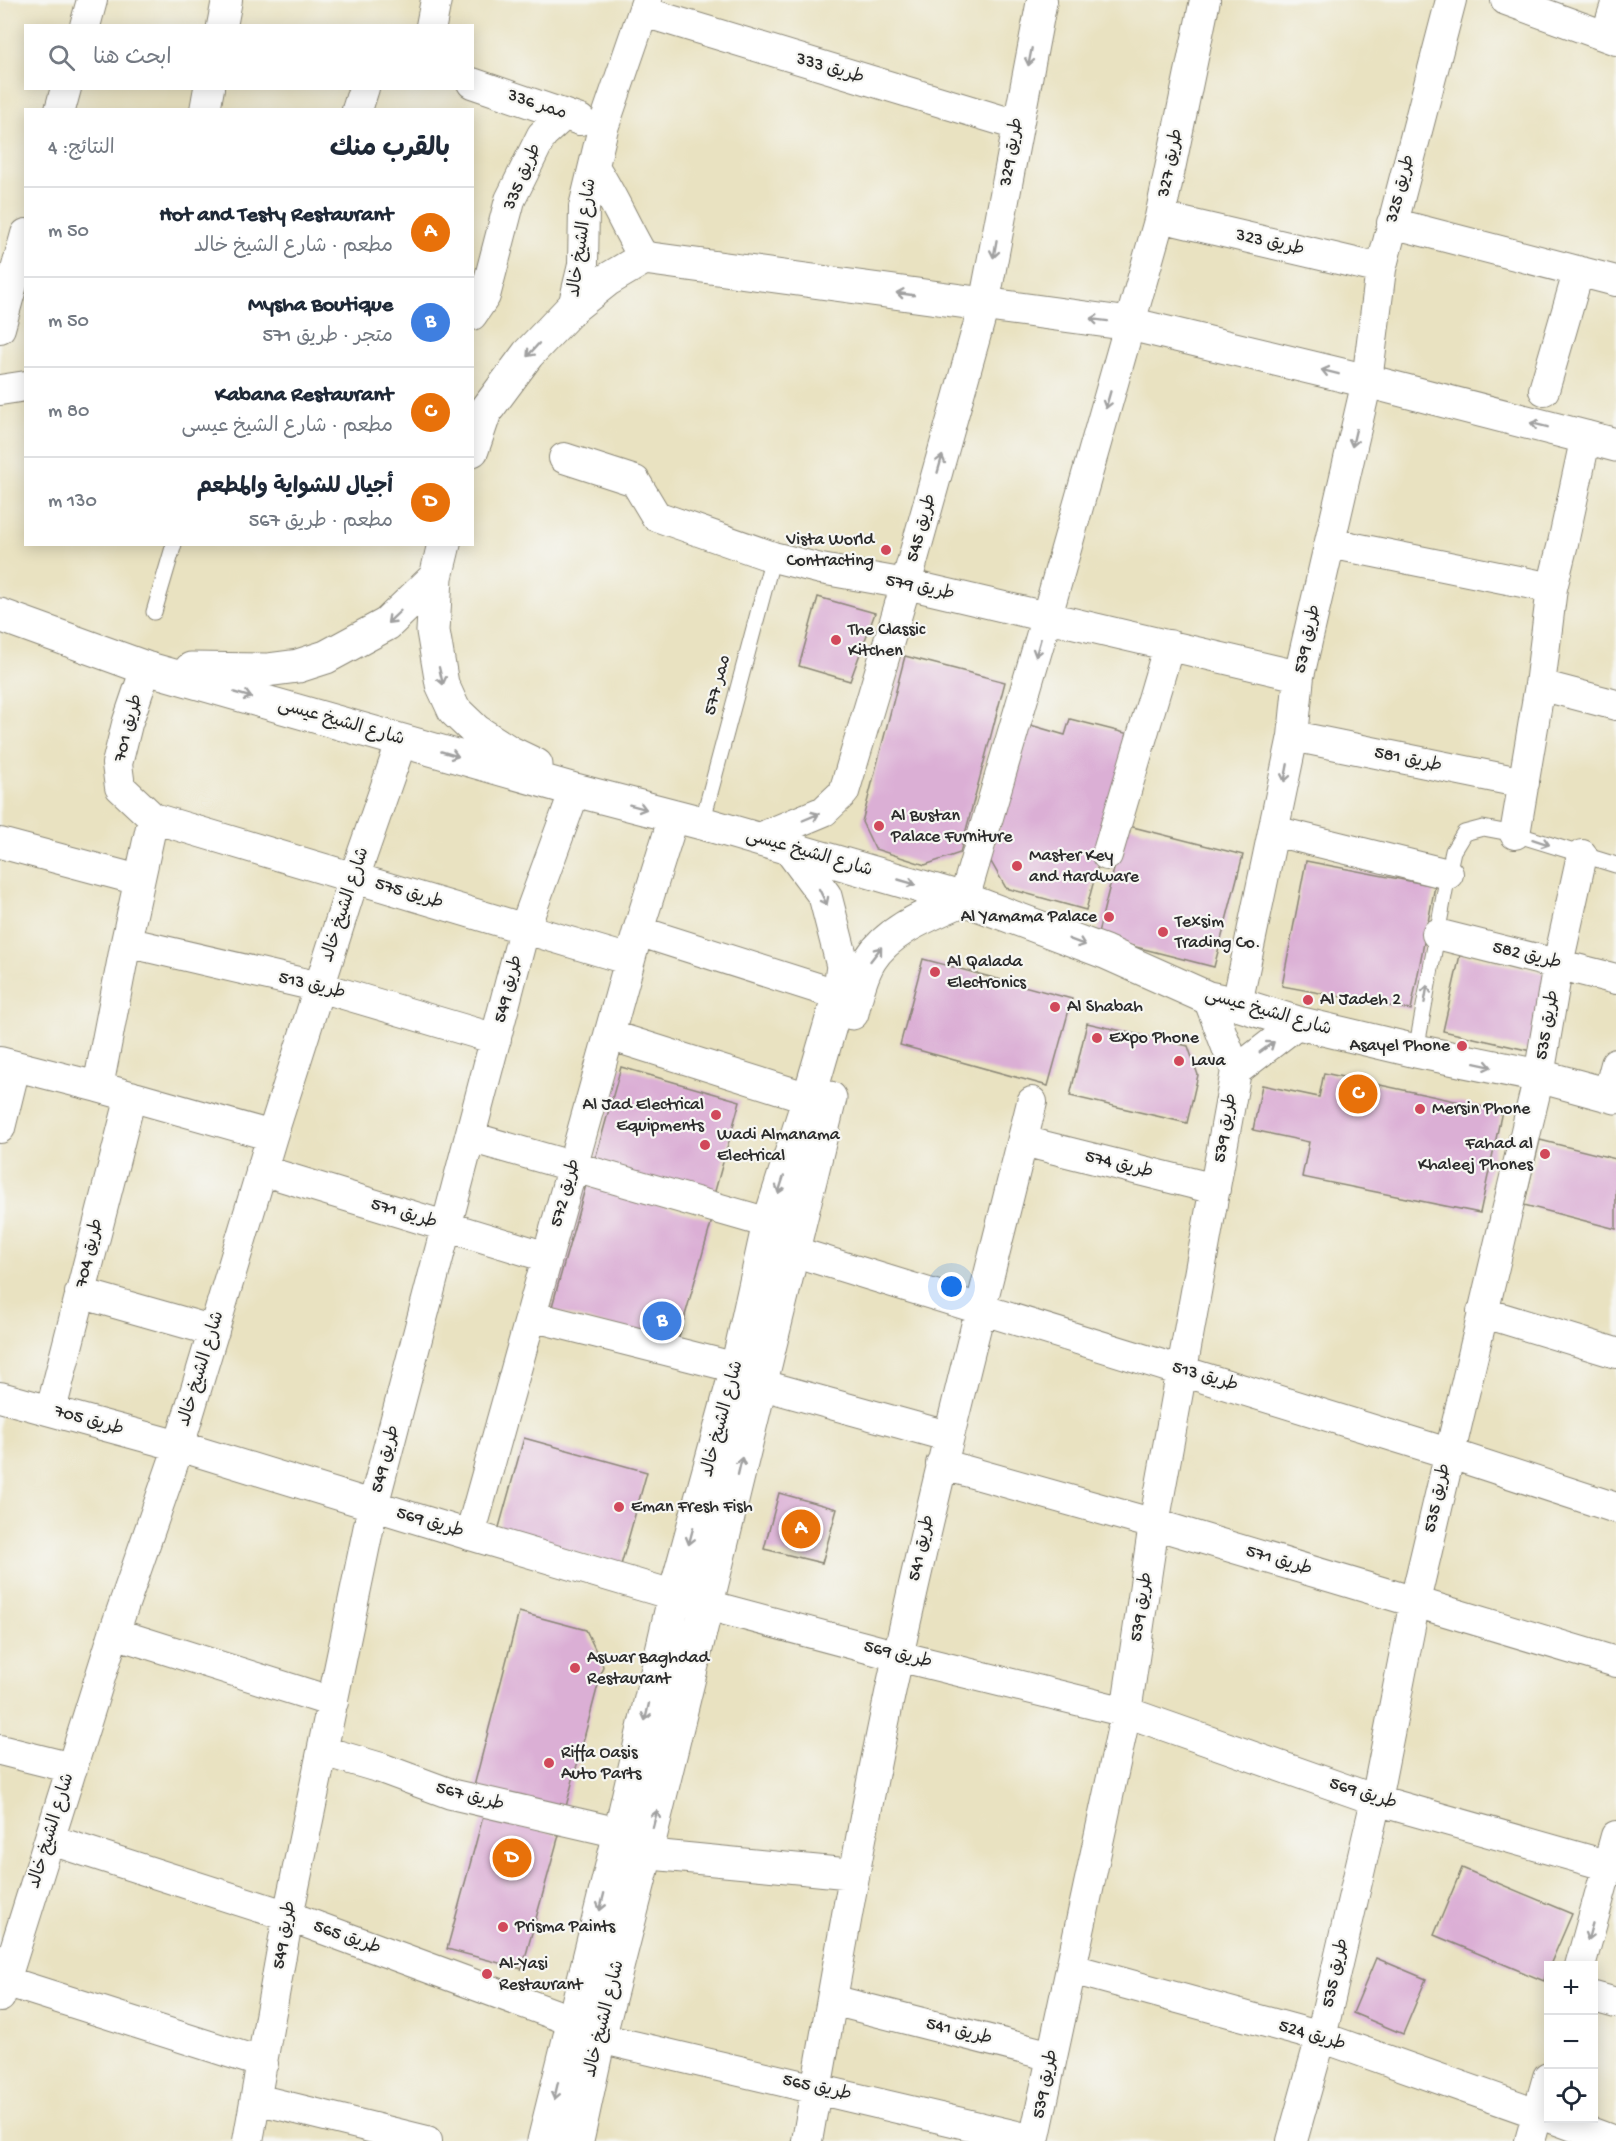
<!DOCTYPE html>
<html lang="ar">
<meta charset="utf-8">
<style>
body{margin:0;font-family:"Gochi Hand","Playpen Sans Arabic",sans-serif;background:#f6f6f7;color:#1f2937;direction:rtl}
.controls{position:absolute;right:18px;bottom:18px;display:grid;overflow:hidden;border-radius:0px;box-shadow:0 3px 15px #0003}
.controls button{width:54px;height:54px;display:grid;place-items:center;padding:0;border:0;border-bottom:2px solid #e0e1e3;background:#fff;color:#1f2937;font:30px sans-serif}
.you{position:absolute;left:952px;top:1287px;width:21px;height:21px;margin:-15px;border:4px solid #fff;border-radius:50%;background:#1a73e8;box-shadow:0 0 0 9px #1a73e833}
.badge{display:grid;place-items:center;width:39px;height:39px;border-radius:50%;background:#7c3aed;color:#fff;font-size:20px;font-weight:700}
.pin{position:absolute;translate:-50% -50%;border:3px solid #fff;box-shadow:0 2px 6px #0006}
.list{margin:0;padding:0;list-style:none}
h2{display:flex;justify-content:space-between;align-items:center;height:78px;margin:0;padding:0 24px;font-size:26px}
h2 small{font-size:20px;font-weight:400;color:#747a83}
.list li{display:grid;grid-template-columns:39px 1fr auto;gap:18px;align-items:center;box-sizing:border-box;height:90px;padding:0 24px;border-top:2px solid #e0e1e3}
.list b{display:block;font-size:22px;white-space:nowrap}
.list p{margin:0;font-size:20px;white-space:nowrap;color:#747a83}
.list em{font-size:20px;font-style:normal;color:#747a83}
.icon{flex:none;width:33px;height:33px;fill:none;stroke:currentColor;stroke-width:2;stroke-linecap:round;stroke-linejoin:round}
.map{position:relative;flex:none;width:1616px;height:2141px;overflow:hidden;direction:ltr}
.search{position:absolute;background:#fff;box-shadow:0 3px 15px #0003;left:24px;top:24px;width:450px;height:66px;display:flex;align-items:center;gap:15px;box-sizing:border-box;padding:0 21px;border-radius:0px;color:#747a83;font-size:22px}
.panel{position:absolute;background:#fff;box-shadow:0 3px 15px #0003;left:24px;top:108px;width:450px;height:438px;border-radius:0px;direction:rtl}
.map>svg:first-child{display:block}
</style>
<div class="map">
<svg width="1616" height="2141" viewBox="0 0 1616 2141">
<rect width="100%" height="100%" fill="#f6f6f2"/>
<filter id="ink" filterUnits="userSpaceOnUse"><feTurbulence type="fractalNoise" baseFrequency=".0167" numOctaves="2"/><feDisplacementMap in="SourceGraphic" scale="12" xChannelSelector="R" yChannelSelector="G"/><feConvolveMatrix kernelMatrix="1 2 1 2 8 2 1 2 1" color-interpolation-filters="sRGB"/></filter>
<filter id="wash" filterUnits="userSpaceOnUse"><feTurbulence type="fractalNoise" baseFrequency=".008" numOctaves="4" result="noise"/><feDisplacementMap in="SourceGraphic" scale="24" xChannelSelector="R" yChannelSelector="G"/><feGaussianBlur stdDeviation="1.35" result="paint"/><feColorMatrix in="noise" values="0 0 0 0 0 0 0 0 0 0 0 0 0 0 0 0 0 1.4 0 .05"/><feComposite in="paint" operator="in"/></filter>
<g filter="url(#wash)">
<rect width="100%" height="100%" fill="#e9e2c1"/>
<g id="blocks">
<path fill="#dbafd5" d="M818,597L875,613L850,681L799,666Z
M905,656L1005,682L960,853L925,865L875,849L862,822Z
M1070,719L1133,735L1086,910L1006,888L990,860L1027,724L1065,735Z
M1125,825L1243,855L1214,967L1097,937Z
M1306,861L1435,886L1411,1010L1282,986Z
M1460,955L1549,974L1531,1051L1443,1031Z
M923,959L1072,999L1048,1086L900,1045Z
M1087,1023L1188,1046L1198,1075L1187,1123L1070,1096Z
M621,1067L740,1101L712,1202L592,1170Z
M1324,1073L1502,1111L1480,1213L1302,1177L1309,1142L1253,1130L1262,1085L1319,1097Z
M1540,1140L1616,1159V1229L1524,1205Z
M586,1185L712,1220L677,1344L551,1310Z
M524,1438L647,1472L621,1565L498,1531Z
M779,1493L837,1509L822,1563L764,1549Z
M519,1612L586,1630L603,1666L564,1814L473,1790Z
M484,1813L559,1835L522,1969L447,1949Z
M1462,1868L1572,1914L1550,1965H1548L1544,1981L1434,1935Z
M1376,1958L1426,1979L1403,2034L1353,2013Z"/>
</g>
</g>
<g filter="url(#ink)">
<use href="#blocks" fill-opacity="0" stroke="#8a8676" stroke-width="1.5"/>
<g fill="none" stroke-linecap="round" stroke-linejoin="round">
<defs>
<path id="lane" d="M154,612L174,544
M702,823L773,557
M1416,1051L1448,874L1453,851L1464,833L1483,828L1515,834L1616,865"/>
<path id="street" d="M1506,0L1616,40
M644,12L1017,125
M85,26L92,0
M222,26L227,0
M431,26L436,0
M1606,36L1616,4
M472,83L580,120
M60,110L66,88
M205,110L209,88
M357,110L364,88
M594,167C613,196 626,228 644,258
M1160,217L1381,269
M1392,223L1616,281
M573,307L583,265L584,207L603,128L647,0
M472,315L485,296L510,200L542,135L564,115
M0,328L26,234
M0,390L26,386
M1544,390L1578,273
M564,458L635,481L656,516L773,557L821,569L906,584L1299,676
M1330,543L1552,588
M1540,685L1616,705
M1293,736L1524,783
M153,818L630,960
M1274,831L1448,874
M1515,834L1540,685L1552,588L1563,543L1586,436
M757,839L824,811L844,792L906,584L984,305L1042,0
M0,843L139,880
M1107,855L1169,645
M964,899L1047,616L1160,217L1205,0
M638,931L839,995
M1437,934L1616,979
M126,942L320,987L496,1039
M1237,1004L1293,736L1299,676L1367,381L1381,269L1451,0
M609,1035L809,1098
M0,1062L98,1087L272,1136
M1236,1071L1298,1023
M98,1087L126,942L153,818L120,787L117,764L127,724L146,668
M1608,1095L1616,1064
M0,1128L15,1067
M470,1137L769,1223
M1023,1141L1215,1189
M261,1170L547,1257
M792,1251L1448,1453L1616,1508
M80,1293L214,1331
M1482,1312L1616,1353
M531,1316L737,1368
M759,1384L947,1436
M0,1397L179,1446L470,1535L707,1605L898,1656L1126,1712L1376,1800L1616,1868
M51,1410L131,1096
M941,1464L1154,1524L1616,1662
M470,1535L638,931L674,816
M114,1633L333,1702
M0,1750L72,1768
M323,1751L381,1768L451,1794L620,1833
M51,1840L288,1916L573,2021
M646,1854L854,1874
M1580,1966L1616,1836
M1072,1969L1321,2037L1548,2117
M5,1981L263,2063
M0,1997L114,1633L179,1446L272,1136L354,878L402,740
M1594,1997L1616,2003
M832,2000L1052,2056
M599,2038L1034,2140
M256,2099L427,2141
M1552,2118L1614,2141
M248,2141L288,1916L373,1506L524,930L575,790
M807,2141C836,1978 863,1814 899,1652C939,1468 987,1285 1032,1102
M1034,2141L1126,1712L1154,1524L1236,1071L1208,998
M1292,2141L1321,2037L1376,1800L1415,1601L1539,1076L1558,964L1582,855
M1530,2141L1548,2077"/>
<path id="secondary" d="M472,450L485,412L528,354L573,307L607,280L644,258L1130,324L1367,381L1616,445
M444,544L436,577L433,631L442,684L454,710L476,731L509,752L536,765
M0,615L146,668L575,790L702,823L964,899L1105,952L1208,998L1237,1004L1298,1023L1416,1051L1539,1076L1616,1097
M191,669L267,670L298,666L326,657L387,624L436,577
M852,1013C856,995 861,975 870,960C890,928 932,914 964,899
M544,2141L620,1833L675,1594L737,1368L769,1223L809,1098L839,995L843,966L825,896L790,849
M577,2141L599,2038L646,1854L830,1098"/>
</defs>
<use href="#lane" stroke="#8a8676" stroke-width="17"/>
<use href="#street" stroke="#8a8676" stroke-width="32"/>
<use href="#secondary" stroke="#8a8676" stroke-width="35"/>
<use href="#lane" stroke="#fff" stroke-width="15"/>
<use href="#street" stroke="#fff" stroke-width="30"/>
<use href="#secondary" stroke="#fff" stroke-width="33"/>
</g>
<defs><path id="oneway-shaft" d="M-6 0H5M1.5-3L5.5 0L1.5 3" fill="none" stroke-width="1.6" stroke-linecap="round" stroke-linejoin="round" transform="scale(1.5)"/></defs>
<g stroke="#a0a0a0">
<use href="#oneway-shaft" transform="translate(1030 57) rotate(101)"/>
<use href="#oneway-shaft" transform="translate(995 249) rotate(100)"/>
<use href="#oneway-shaft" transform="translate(905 294) rotate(-172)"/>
<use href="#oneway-shaft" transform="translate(1099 320) rotate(-173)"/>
<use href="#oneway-shaft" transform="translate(533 350) rotate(132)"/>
<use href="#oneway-shaft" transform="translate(1330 372) rotate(-166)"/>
<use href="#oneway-shaft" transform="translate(1108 400) rotate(106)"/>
<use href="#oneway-shaft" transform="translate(1539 425) rotate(-166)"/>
<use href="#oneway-shaft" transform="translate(1354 438) rotate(103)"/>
<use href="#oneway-shaft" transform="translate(940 464) rotate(-74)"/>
<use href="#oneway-shaft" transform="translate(394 617) rotate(136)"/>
<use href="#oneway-shaft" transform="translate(1038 648) rotate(106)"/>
<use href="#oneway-shaft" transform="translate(441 676) rotate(77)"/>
<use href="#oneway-shaft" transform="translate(243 695) rotate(16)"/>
<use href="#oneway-shaft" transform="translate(450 754) rotate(16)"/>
<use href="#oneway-shaft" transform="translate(1286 773) rotate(101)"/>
<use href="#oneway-shaft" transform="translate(638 807) rotate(15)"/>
<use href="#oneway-shaft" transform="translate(811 817) rotate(-23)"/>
<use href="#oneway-shaft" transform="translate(1541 842) rotate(18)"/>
<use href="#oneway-shaft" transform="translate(907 882) rotate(16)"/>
<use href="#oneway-shaft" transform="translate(823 897) rotate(64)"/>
<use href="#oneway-shaft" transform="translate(1077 942) rotate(21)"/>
<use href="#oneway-shaft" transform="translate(876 954) rotate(-52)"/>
<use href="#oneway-shaft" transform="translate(1426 994) rotate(-80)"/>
<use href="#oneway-shaft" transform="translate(1267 1047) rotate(-36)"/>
<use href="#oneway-shaft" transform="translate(1483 1065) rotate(12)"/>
<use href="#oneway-shaft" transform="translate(781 1185) rotate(108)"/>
<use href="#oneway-shaft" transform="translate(740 1466) rotate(-77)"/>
<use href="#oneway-shaft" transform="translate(691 1536) rotate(105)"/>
<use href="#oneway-shaft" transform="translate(647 1712) rotate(103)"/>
<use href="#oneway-shaft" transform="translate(655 1819) rotate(-76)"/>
<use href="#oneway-shaft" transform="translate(602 1902) rotate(104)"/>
<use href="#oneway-shaft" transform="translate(1590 1932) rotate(106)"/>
<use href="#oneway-shaft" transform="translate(556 2091) rotate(103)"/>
</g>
</g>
<g fill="#d1495b" stroke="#f6f6f2" stroke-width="2">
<circle cx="886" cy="550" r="6"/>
<circle cx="836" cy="640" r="6"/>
<circle cx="879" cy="826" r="6"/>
<circle cx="1017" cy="866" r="6"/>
<circle cx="1109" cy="917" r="6"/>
<circle cx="1163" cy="932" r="6"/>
<circle cx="935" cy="972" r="6"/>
<circle cx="1308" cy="1000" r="6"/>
<circle cx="1055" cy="1007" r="6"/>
<circle cx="1097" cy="1038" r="6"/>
<circle cx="1462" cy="1046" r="6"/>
<circle cx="1179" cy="1061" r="6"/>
<circle cx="1420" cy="1109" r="6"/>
<circle cx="716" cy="1115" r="6"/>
<circle cx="705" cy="1145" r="6"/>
<circle cx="1545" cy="1154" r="6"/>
<circle cx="619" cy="1507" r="6"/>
<circle cx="575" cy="1668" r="6"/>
<circle cx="549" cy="1763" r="6"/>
<circle cx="503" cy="1927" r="6"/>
<circle cx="487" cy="1974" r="6"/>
</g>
<g text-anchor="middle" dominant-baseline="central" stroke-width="4.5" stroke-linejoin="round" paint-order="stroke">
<g font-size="18" fill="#2b2b2b" stroke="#f6f6f2">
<text transform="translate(830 69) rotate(17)">طريق 333</text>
<text transform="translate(537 105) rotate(19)">ممر 336</text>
<text transform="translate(1012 152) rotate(-80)">طريق 329</text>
<text transform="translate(1171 163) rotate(-78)">طريق 327</text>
<text transform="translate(523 177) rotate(-66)">طريق 335</text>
<text transform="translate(1401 189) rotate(-75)">طريق 325</text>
<text transform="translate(583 238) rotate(-82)">شارع الشيخ خالد</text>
<text transform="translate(1270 243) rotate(13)">طريق 323</text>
<text transform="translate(922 528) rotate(-74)">طريق 545</text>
<text transform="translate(920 588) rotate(12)">طريق 579</text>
<text transform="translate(1308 639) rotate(-77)">طريق 539</text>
<text transform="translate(718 685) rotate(-75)">ممر 577</text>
<text transform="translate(341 723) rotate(16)">شارع الشيخ عيسى</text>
<text transform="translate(129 728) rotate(-75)">طريق 701</text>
<text transform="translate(1408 760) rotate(12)">طريق 581</text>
<text transform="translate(809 854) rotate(16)">شارع الشيخ عيسى</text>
<text transform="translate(409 894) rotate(17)">طريق 575</text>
<text transform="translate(346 905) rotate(-72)">شارع الشيخ خالد</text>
<text transform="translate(1527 956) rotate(14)">طريق 582</text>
<text transform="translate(312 986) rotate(14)">طريق 513</text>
<text transform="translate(509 989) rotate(-75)">طريق 549</text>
<text transform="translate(1268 1013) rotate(16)">شارع الشيخ عيسى</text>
<text transform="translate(1548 1025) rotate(-80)">طريق 535</text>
<text transform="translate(1226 1128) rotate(-80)">طريق 539</text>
<text transform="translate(1119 1165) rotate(14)">طريق 574</text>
<text transform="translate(566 1193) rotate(-74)">طريق 572</text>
<text transform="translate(404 1214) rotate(17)">طريق 571</text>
<text transform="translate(90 1253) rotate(-76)">طريق 704</text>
<text transform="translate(202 1369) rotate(-73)">شارع الشيخ خالد</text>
<text transform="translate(1205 1377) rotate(17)">طريق 513</text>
<text transform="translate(723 1419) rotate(-75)">شارع الشيخ خالد</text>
<text transform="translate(89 1421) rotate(16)">طريق 705</text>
<text transform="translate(386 1459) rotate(-75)">طريق 549</text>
<text transform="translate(1438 1498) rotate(-77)">طريق 535</text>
<text transform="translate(430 1523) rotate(17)">طريق 569</text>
<text transform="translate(922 1548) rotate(-77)">طريق 541</text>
<text transform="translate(1279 1561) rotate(17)">طريق 571</text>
<text transform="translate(1142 1607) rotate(-81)">طريق 539</text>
<text transform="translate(898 1655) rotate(14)">طريق 569</text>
<text transform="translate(1363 1794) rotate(18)">طريق 569</text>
<text transform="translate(470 1797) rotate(15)">طريق 567</text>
<text transform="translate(52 1831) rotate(-73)">شارع الشيخ خالد</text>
<text transform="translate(285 1935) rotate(-80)">طريق 549</text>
<text transform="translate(347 1938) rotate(20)">طريق 565</text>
<text transform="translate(1336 1973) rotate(-77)">طريق 535</text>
<text transform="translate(605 2019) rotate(-76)">شارع الشيخ خالد</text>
<text transform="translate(959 2032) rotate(14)">طريق 541</text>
<text transform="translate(1312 2036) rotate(17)">طريق 524</text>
<text transform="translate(1046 2084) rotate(-78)">طريق 539</text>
<text transform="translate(817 2088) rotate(13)">طريق 565</text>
</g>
<g font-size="18" fill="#2b2b2b" stroke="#f6f6f2" text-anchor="start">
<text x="874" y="540" text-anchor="end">Vista World<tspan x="874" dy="21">Contracting</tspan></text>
<text x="848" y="630">The Classic<tspan x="848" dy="21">Kitchen</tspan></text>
<text x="891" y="816">Al Bustan<tspan x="891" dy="21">Palace Furniture</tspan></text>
<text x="1029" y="856">Master Key<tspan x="1029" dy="21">and Hardware</tspan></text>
<text x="1097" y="917" text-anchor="end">Al Yamama Palace</text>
<text x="1175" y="922">Texsim<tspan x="1175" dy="21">Trading Co.</tspan></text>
<text x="947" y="962">Al Qalada<tspan x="947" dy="21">Electronics</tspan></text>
<text x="1320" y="1000">Al Jadeh 2</text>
<text x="1067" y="1007">Al Shabah</text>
<text x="1109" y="1038">Expo Phone</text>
<text x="1450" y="1046" text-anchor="end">Asayel Phone</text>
<text x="1191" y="1061">Lava</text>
<text x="704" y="1105" text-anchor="end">Al Jad Electrical<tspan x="704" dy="21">Equipments</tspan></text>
<text x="1432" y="1109">Mersin Phone</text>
<text x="717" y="1135">Wadi Almanama<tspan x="717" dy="21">Electrical</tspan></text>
<text x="1533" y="1144" text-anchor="end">Fahad al<tspan x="1533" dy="21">Khaleej Phones</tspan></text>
<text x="631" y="1507">Eman Fresh Fish</text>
<text x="587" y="1658">Aswar Baghdad<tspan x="587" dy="21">Restaurant</tspan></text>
<text x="561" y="1753">Riffa Oasis<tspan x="561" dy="21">Auto Parts</tspan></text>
<text x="515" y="1927">Prisma Paints</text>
<text x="499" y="1964">Al-Yasi<tspan x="499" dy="21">Restaurant</tspan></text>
</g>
</g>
</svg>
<div class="controls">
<button>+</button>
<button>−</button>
<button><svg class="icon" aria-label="locate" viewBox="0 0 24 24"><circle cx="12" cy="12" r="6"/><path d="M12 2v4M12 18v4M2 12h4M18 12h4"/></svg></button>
</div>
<div class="you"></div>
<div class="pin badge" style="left:801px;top:1529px;background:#e8710a">A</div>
<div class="pin badge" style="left:662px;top:1321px;background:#3f7fe0">B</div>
<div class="pin badge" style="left:1358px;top:1094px;background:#e8710a">C</div>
<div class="pin badge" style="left:512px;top:1858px;background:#e8710a">D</div>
<div class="search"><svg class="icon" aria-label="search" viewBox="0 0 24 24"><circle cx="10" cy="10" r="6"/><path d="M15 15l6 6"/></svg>ابحث هنا</div>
<section class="panel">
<h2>بالقرب منك<small>النتائج: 4</small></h2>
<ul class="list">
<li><span class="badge" style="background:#e8710a">A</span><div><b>Hot and Testy Restaurant</b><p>مطعم · شارع الشيخ خالد</p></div><em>50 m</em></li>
<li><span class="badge" style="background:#3f7fe0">B</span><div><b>Mysha Boutique</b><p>متجر · طريق 571</p></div><em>50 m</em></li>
<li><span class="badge" style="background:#e8710a">C</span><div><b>Kabana Restaurant</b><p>مطعم · شارع الشيخ عيسى</p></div><em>80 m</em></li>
<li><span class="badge" style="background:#e8710a">D</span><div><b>أجيال للشواية والمطعم</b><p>مطعم · طريق 567</p></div><em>130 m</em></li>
</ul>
</section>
</div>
